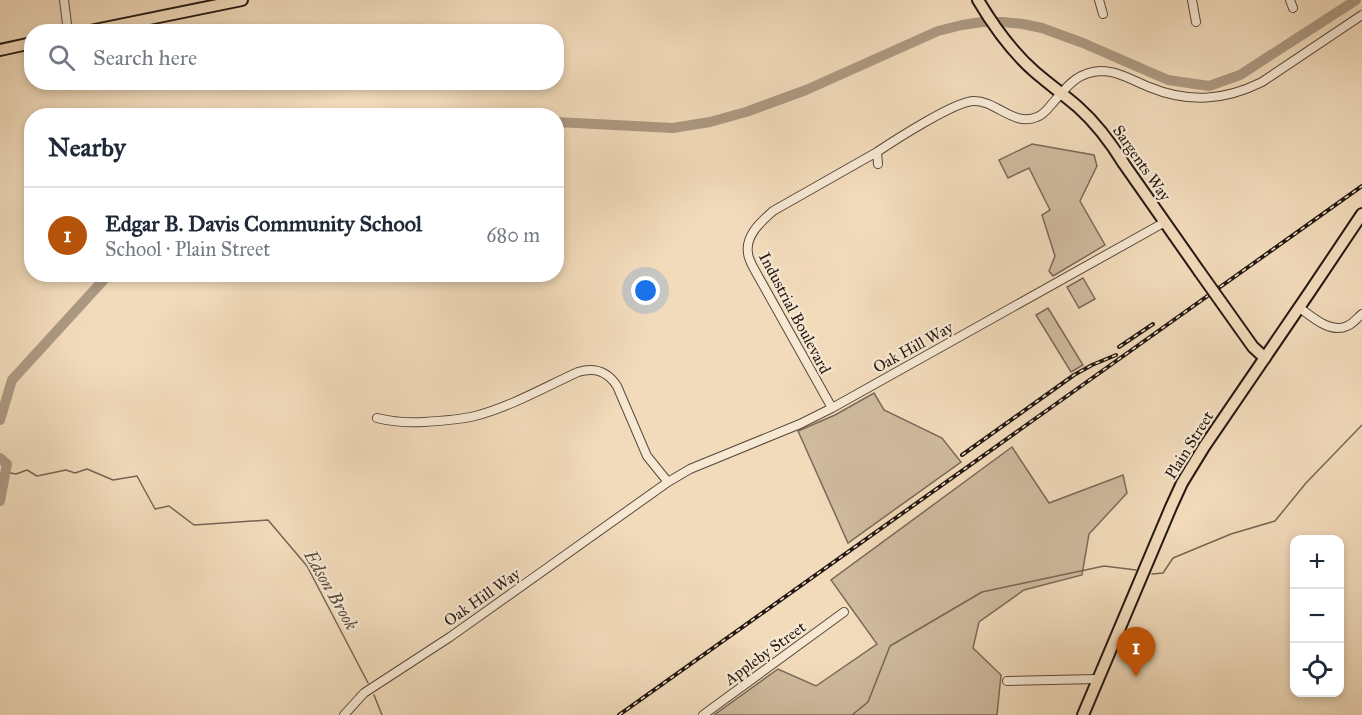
<!DOCTYPE html>
<meta charset="utf-8">
<style>
body{margin:0;font-family:"IM FELL Great Primer",serif;background:#f6f6f7;color:#1f2937}
.controls{position:absolute;right:18px;bottom:18px;display:grid;overflow:hidden;border-radius:12px;box-shadow:0 3px 9px #0003}
.controls button{width:54px;height:54px;display:grid;place-items:center;padding:0;border:0;border-bottom:2px solid #e0e1e3;background:#fff;color:#1f2937;font:30px sans-serif}
.you{position:absolute;left:646px;top:291px;width:21px;height:21px;margin:-15px;border:4px solid #fff;border-radius:50%;background:#1a73e8;box-shadow:0 0 0 9px #1a73e833}
.badge{display:grid;place-items:center;width:39px;height:39px;border-radius:50%;background:#b45309;color:#fff;font-size:20px;font-weight:700}
.pin{position:absolute;translate:-50% -50px;filter:drop-shadow(0 2px 3px #0008)}
.pin::after{content:'';position:absolute;top:32px;width:21px;height:18px;background:inherit;clip-path:polygon(0 0,100% 0,50% 100%)}
.list{margin:0;padding:0;list-style:none}
h2{display:flex;justify-content:space-between;align-items:center;height:78px;margin:0;padding:0 24px;font-size:26px}
h2 small{font-size:20px;font-weight:400;color:#747a83}
.list li{display:grid;grid-template-columns:39px 1fr auto;gap:18px;align-items:center;box-sizing:border-box;height:96px;padding:0 24px;border-top:2px solid #e0e1e3}
.list b{display:block;font-size:22px;white-space:nowrap}
.list p{margin:0;font-size:20px;white-space:nowrap;color:#747a83}
.list em{font-size:20px;font-style:normal;color:#747a83}
.icon{flex:none;width:33px;height:33px;fill:none;stroke:currentColor;stroke-width:2;stroke-linecap:round;stroke-linejoin:round}
.map{position:relative;flex:none;width:1362px;height:715px;overflow:hidden}
.search{position:absolute;background:#fff;box-shadow:0 3px 9px #0003;left:24px;top:24px;width:540px;height:66px;display:flex;align-items:center;gap:15px;box-sizing:border-box;padding:0 21px;border-radius:24px;color:#747a83;font-size:22px}
.panel{position:absolute;background:#fff;box-shadow:0 3px 9px #0003;left:24px;top:108px;width:540px;height:174px;border-radius:24px}
.map>svg:first-child{display:block}
</style>
<div class="map">
<svg width="1362" height="715" viewBox="0 0 1362 715">
<rect width="100%" height="100%" fill="#f2dbbb"/>
<filter id="stains"><feTurbulence type="fractalNoise" baseFrequency=".00333" numOctaves="4"/><feColorMatrix values="0 0 0 0 .2 0 0 0 0 .09 0 0 0 0 .02 0 0 0 .5 -.17"/></filter>
<radialGradient id="worn" r=".72"><stop offset=".6" stop-color="#630" stop-opacity="0"/><stop offset="1" stop-color="#630" stop-opacity=".3"/></radialGradient>
<path fill="#cfba9e" stroke="#7a6958" stroke-width="1.5" d="M1032,144L1094,155L1097,166L1080,201L1105,245L1053,276L1049,271L1055,256L1042,215L1050,210L1029,168L1008,178L999,160Z
M1083,278L1095,299L1079,308L1067,287Z
M1048,308L1083,365L1071,372L1036,315Z
M874,393L884,410L942,438L961,462L848,543L798,431L835,415Z
M1012,447L1049,503L1123,475L1127,493L1089,534L1082,575L1024,590L979,622L973,648L1001,675L997,715H714L778,669L816,686L877,644L831,580Z"/>
<g fill="none" stroke-linecap="round" stroke-linejoin="round">
<path stroke="#766555" stroke-width="1.5" d="M5,472L16,474L27,470L37,476L66,470L75,473L87,469L113,480L137,476L155,509L169,506L194,525L268,520L307,566L368,683
M1152,574L1163,573L1173,558L1231,534L1275,521L1306,483L1362,425
M374,695L382,715
M852,715L868,702L890,646L982,592L1104,566L1136,570"/>
<path stroke="#ac9982" stroke-width="10" d="M327,116L335,114L364,116
M556,122L673,128L710,122L746,112L806,90L938,31L962,25L982,22H1003L1023,24L1042,28L1083,43L1168,80L1209,86L1240,75L1356,0
M0,420L12,380L109,274
M0,458L7,464L0,501"/>
<defs>
<path id="minor" d="M64,0L68,32
M1099,0L1103,14
M1192,0L1196,22
M1290,0L1293,8
M878,164L877,152C895,140 954,102 973,101C996,100 1013,127 1037,117C1043,115 1047,110 1051,105C1066,88 1076,72 1101,71C1118,71 1134,81 1149,87C1188,103 1224,101 1262,82L1362,15
M1300,308C1312,317 1331,334 1347,326C1353,324 1357,318 1362,314
M832,408L753,267C751,263 748,257 748,253C745,235 762,221 773,211L877,152
M377,418C393,422 407,423 424,422C441,421 458,420 475,416C510,407 545,387 578,372C595,367 607,371 617,386L647,456L668,482
M1007,681L1098,679
M344,715L364,693L450,637L668,482L690,469L800,424L832,408L1165,222
M703,715L844,612"/>
<path id="major" d="M978,0C994,27 1012,52 1035,72C1049,84 1064,95 1078,107C1096,123 1111,143 1124,164L1199,271
M85,32L242,0
M0,50L32,43
M1221,302L1253,347L1265,358
M1083,715L1171,507L1182,483L1204,447L1309,293L1362,214"/>
</defs>
<use href="#minor" stroke="#58493c" stroke-width="10"/>
<use href="#major" stroke="#241812" stroke-width="14"/>
<use href="#minor" stroke="#f7e8d3" stroke-width="8"/>
<use href="#major" stroke="#f2dbbb" stroke-width="10"/>
<defs>
<path id="rail" d="M1119,347L1153,324
M962,455L1074,375L1092,365L1116,355
M619,715L1362,186"/>
</defs>
<use href="#rail" stroke="#241812" stroke-width="4"/>
<use href="#rail" stroke="#f7e8d3" stroke-width="1.5" stroke-dasharray="4.5" stroke-linecap="butt"/>
<defs>
<path id="major-bridge" d="M1199,271L1221,302"/>
</defs>
<use href="#major-bridge" stroke="#241812" stroke-width="14" stroke-linecap="butt"/>
<use href="#major-bridge" stroke="#f2dbbb" stroke-width="10"/>
</g>
<g text-anchor="middle" dominant-baseline="central" stroke-width="4.5" stroke-linejoin="round" paint-order="stroke">
<g font-size="16" fill="#241812" stroke="#f7e8d3">
<text transform="translate(1142 163) rotate(55)">Sargents Way</text>
<text transform="translate(795 313) rotate(62)">Industrial Boulevard</text>
<text transform="translate(913 347) rotate(-29)">Oak Hill Way</text>
<text transform="translate(1189 445) rotate(-58)">Plain Street</text>
<text transform="translate(482 597) rotate(-35)">Oak Hill Way</text>
<text transform="translate(765 653) rotate(-36)">Appleby Street</text>
</g>
<g font-size="18" font-style="italic" fill="#5a4c3f" stroke="#f7e8d3">
<text transform="translate(331 590) rotate(60)">Edson Brook</text>
</g>
</g>
<rect width="100%" height="100%" filter="url(#stains)"/>
<rect width="100%" height="100%" fill="url(#worn)"/>
</svg>
<div class="controls">
<button>+</button>
<button>−</button>
<button><svg class="icon" aria-label="locate" viewBox="0 0 24 24"><circle cx="12" cy="12" r="6"/><path d="M12 2v4M12 18v4M2 12h4M18 12h4"/></svg></button>
</div>
<div class="you"></div>
<div class="pin badge" style="left:1136px;top:677px">1</div>
<div class="search"><svg class="icon" aria-label="search" viewBox="0 0 24 24"><circle cx="10" cy="10" r="6"/><path d="M15 15l6 6"/></svg>Search here</div>
<section class="panel">
<h2>Nearby<small></small></h2>
<ul class="list">
<li><span class="badge">1</span><div><b>Edgar B. Davis Community School</b><p>School · Plain Street</p></div><em>680 m</em></li>
</ul>
</section>
</div>
